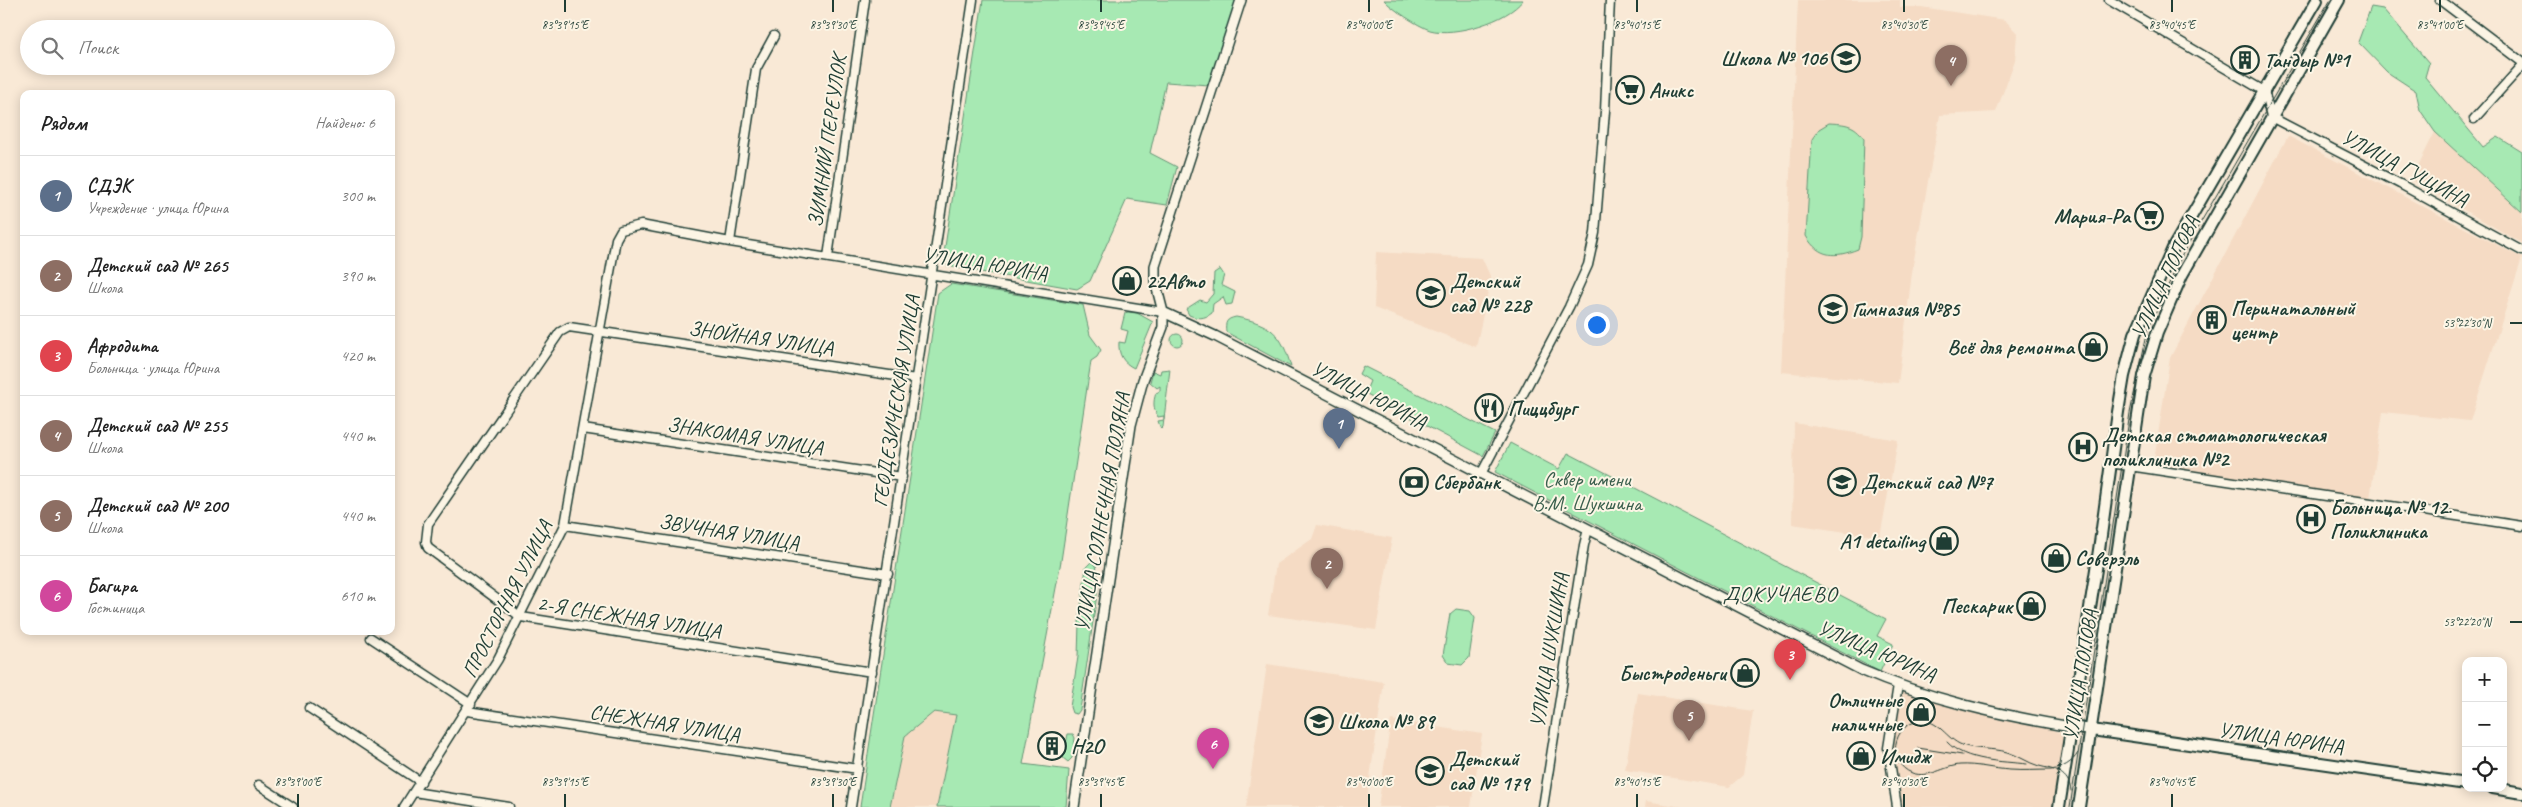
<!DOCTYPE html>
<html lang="ru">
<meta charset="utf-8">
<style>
body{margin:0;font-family:Caveat,sans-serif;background:#f6f6f6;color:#222}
.controls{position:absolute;right:15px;bottom:15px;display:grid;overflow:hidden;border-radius:10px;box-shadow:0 2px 12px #0003}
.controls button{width:45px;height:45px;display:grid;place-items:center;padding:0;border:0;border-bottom:1px solid #e0e0e0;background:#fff;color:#222;font:25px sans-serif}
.you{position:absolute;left:1596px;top:324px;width:18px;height:18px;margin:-12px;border:4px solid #fff;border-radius:50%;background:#1a73e8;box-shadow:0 0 0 8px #1a73e833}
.badge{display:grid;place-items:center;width:32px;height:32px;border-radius:50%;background:#d93025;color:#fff;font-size:16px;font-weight:700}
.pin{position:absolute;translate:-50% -41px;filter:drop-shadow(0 1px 2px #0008)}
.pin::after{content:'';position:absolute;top:26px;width:18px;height:15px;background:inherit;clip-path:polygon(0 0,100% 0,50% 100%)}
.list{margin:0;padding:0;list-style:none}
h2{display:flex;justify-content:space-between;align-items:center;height:65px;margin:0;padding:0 20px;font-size:21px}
h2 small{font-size:16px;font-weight:400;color:#767676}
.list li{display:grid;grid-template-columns:32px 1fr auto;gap:15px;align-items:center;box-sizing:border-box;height:80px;padding:0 20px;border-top:1px solid #e0e0e0}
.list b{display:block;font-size:19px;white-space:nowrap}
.list p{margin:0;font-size:16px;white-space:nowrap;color:#767676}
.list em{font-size:16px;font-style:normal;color:#767676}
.icon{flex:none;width:28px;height:28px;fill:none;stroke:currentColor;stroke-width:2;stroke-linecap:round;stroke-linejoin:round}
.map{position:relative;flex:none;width:2522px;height:807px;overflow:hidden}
.search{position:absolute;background:#fff;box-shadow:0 2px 12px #0003;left:20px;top:20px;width:375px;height:55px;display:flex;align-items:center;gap:12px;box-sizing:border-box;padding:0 18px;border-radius:28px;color:#767676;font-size:19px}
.panel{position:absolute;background:#fff;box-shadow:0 2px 12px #0003;left:20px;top:90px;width:375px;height:545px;border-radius:10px}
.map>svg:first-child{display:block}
</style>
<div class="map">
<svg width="2522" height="807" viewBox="0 0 2522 807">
<rect width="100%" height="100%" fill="#f9e9d6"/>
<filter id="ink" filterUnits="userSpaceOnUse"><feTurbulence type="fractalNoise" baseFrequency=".02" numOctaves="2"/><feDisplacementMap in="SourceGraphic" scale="10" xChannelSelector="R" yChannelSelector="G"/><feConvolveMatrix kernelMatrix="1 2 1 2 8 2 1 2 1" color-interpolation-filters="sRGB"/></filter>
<g filter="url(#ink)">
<path fill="#f5dbc4" d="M1798,0H1900V7H1921L2005,20L2017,33L2015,60L1996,112L1940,115L1913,265L1898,383L1781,372Z
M2435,132L2522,212V243L2411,180Z
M2288,136L2522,258L2470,421L2383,412L2370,498L2153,467L2170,358Z
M1376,252L1482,258L1491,278L1476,347L1374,308Z
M1794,423L1898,440L1880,537L1792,524Z
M1317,525L1392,538L1376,630L1268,615L1276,564L1312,539Z
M1267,664L1384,682L1366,805L1369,807H1246Z
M1900,691L1975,712L2051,729L2062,734L2064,740L2054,807H1902L1889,748Z
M1638,693L1753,711L1743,775L1729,787L1625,770Z
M934,712L956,715L937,807H890L905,735Z
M1391,720L1482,734L1471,807H1378Z
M1646,801L1682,807H1645Z"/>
<path fill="#a7e9b3" stroke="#639374" d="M983,0H1237L1209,85L1166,82L1150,153L1177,167L1167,205L1127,199L1090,281L1077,289L947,266L944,253Z
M1384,0H1523C1508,21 1454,37 1430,30C1418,26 1392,9 1384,0Z
M2371,7L2383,9L2429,63L2425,77L2483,147L2498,137L2522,152V212L2435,132L2420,110L2416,91L2387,72L2358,42Z
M1829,123C1846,124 1854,124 1864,138L1861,237L1858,249C1835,258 1819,258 1806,236L1812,139L1819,129Z
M1220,269L1224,275L1221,285L1235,292L1232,304L1226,305L1223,297L1213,304L1212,313C1204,319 1198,319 1189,315L1186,309L1200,300L1206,302L1213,294L1214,273Z
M951,284L1083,305L1090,335L1101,350L1097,357L1091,361L1061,561L1023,764L1069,770L1066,807H937L956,715L934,712L905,736L890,807H860L938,293Z
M1128,312L1137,313L1153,322L1134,368C1123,363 1118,354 1119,342L1125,343L1128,331L1121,329L1125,313Z
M1236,317C1272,324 1282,334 1291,367L1226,332C1225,322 1226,319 1236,317Z
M1171 340a6 6 0 1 1 12 0a6 6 0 1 1-12 0Z
M1363,366L1495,433L1483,456L1365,393L1370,381L1359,374Z
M1170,369L1163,427L1161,429L1158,421L1164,420V416L1158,417C1153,408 1153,402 1156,393L1160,391V386L1157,388L1150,382L1153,371L1160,374L1161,370Z
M1510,443L1559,469L1568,453L1886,619L1877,636L1893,644L1880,672L1495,472Z
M1091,562L1096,565L1099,581L1080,710L1077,714L1072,713L1070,707L1078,657L1079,622L1086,567Z
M1456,609L1470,611L1475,618L1469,658L1462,665L1448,663L1443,655L1450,614Z
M1068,734H1073L1075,738L1072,758L1068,762L1063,758Z"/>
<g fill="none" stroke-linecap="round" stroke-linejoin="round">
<defs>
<path id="minor" d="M2109,0L2264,91L2271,117L2400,184L2522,251
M2440,0L2522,62
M2474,119L2522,66
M730,242L756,69L774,36
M828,257L865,0
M583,429L902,477
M2110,463L2522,526
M1481,474L1569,307L1588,265L1595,233L1605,111L1610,0
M565,525L888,574
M371,638L471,704
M872,672L521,617L428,548L426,542L428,524L560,332L569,327L916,379
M309,708L421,782
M467,711L858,769
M259,785L293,807
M414,792L509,807
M404,807L498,659L565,525L616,239L621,230L641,225L730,242L1163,312
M851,807L973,0
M1543,807L1584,545L1588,529
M1897,807L1888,748L1898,685"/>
<path id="tertiary" d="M1163,312L1215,336L1861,670C1928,699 1999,715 2071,727
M1074,807L1131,425L1143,380L1163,327V312L1155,281V266L1241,0"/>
<path id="secondary" d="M2071,727L2466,784
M2493,788L2522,793
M2059,807L2099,550L2118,412L2124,376L2135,334L2174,246L2317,0
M2079,807L2144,376L2157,333L2182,275L2339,0"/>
</defs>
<use href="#minor" stroke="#1f3d34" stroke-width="11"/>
<use href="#tertiary" stroke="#1f3d34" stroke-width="12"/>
<use href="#secondary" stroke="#1f3d34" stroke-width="14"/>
<use href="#minor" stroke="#fcf5e5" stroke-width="8"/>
<use href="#tertiary" stroke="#fcf5e5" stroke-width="9"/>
<use href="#secondary" stroke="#fcf5e5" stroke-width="10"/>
<path stroke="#1f3d34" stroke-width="1" d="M1947,742C1965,762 2002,761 2027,764
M1918,748L1962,755
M2071,791C2069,772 2055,770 2039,766C2028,763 2018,755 2007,752C1993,748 1976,750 1962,745C1946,739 1939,719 1920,721C1892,724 1886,763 1912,773C1929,779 1944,766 1960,765C1977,764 1993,769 2010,770C2023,771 2038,770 2051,770C2063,768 2072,763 2078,753
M2070,807L2130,413L2148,329L2184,251L2330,0"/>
</g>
</g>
<path fill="none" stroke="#1f3d34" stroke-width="2" d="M565,0V12M833,0V12M1101,0V12M1369,0V12M1637,0V12M1904,0V12M2172,0V12M2440,0V12M2510,323H2522M2510,622H2522M298,794V807M565,794V807M833,794V807M1101,794V807M1369,794V807M1637,794V807M1904,794V807M2172,794V807"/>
<defs>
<symbol id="school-ring" viewBox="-11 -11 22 22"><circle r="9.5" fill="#fcf5e5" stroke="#1f3d34" stroke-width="1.5"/><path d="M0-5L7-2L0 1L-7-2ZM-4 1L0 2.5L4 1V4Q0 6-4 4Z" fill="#1f3d34"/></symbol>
<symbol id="building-ring" viewBox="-11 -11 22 22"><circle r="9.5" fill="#fcf5e5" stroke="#1f3d34" stroke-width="1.5"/><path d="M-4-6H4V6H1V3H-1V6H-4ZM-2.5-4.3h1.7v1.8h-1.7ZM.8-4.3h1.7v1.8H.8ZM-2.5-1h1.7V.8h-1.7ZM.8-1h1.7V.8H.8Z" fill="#1f3d34"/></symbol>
<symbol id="supermarket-ring" viewBox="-11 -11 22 22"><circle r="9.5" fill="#fcf5e5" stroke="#1f3d34" stroke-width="1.5"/><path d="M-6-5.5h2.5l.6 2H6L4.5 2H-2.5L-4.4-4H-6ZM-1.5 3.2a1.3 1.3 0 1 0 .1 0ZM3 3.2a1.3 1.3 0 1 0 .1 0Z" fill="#1f3d34"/></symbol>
<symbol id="shop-ring" viewBox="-11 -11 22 22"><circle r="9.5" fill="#fcf5e5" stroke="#1f3d34" stroke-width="1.5"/><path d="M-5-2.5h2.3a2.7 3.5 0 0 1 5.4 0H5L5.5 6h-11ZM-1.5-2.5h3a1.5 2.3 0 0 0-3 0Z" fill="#1f3d34"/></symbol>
<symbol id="restaurant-ring" viewBox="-11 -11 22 22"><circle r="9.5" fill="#fcf5e5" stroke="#1f3d34" stroke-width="1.5"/><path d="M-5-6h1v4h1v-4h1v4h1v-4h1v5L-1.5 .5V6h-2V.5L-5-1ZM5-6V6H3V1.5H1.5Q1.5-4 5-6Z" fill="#1f3d34"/></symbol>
<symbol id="hospital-ring" viewBox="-11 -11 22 22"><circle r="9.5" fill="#fcf5e5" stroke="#1f3d34" stroke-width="1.5"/><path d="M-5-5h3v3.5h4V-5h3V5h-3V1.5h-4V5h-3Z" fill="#1f3d34"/></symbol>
<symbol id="bank-ring" viewBox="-11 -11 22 22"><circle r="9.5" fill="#fcf5e5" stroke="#1f3d34" stroke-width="1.5"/><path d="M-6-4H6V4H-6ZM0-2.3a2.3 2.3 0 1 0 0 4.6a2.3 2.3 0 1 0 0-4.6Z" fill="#1f3d34"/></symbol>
</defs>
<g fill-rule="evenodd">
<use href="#school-ring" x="1830" y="42" width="32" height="32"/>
<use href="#building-ring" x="2229" y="44" width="32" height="32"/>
<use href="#supermarket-ring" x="1614" y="74" width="32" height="32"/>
<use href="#supermarket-ring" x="2133" y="200" width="32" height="32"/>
<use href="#shop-ring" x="1111" y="265" width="32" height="32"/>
<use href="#school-ring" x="1415" y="277" width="32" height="32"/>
<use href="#school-ring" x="1817" y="293" width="32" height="32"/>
<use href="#building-ring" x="2196" y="304" width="32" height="32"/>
<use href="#shop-ring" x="2077" y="331" width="32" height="32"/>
<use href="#restaurant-ring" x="1473" y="392" width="32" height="32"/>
<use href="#hospital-ring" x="2067" y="431" width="32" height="32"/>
<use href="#bank-ring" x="1398" y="466" width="32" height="32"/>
<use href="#school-ring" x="1826" y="466" width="32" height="32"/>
<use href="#hospital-ring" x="2295" y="503" width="32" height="32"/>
<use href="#shop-ring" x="1928" y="525" width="32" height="32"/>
<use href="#shop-ring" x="2040" y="542" width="32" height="32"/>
<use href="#shop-ring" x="2015" y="590" width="32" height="32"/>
<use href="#shop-ring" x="1729" y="657" width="32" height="32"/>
<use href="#shop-ring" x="1905" y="696" width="32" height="32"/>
<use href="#school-ring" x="1303" y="705" width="32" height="32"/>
<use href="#building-ring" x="1036" y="730" width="32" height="32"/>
<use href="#shop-ring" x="1845" y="740" width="32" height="32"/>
<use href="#school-ring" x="1414" y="755" width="32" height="32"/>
</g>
<g text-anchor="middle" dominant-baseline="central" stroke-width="4" stroke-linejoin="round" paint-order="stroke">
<g font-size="21" font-weight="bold" fill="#1f3d34" stroke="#fcf5e5" text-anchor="start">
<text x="1827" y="58" text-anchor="end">Школа № 106</text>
<text x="2264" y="60">Тандыр №1</text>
<text x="1649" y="90">Аникс</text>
<text x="2130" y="216" text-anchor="end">Мария-Ра</text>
<text x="1146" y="281">22Авто</text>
<text x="1450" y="281">Детский<tspan x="1450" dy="24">сад № 228</tspan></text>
<text x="2231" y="308">Перинатальный<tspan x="2231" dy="24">центр</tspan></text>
<text x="1852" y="309">Гимназия №85</text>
<text x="2074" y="347" text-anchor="end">Всё для ремонта</text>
<text x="1508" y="408">Пиццбург</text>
<text x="2102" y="435">Детская стоматологическая<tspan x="2102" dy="24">поликлиника №2</tspan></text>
<text x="1433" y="482">Сбербанк</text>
<text x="1861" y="482">Детский сад №7</text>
<text x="2330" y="507">Больница № 12.<tspan x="2330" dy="24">Поликлиника</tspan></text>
<text x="1925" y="541" text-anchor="end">A1 detailing</text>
<text x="2075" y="558">Соверэль</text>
<text x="2012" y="606" text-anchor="end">Пескарик</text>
<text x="1726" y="673" text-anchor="end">Быстроденьги</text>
<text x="1902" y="700" text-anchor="end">Отличные<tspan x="1902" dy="24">наличные</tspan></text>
<text x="1338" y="721">Школа № 89</text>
<text x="1071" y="746">H2O</text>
<text x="1880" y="756">Имидж</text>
<text x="1449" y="759">Детский<tspan x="1449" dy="24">сад № 179</tspan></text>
</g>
<g font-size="21" fill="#1f3d34" stroke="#fcf5e5">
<text transform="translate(827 141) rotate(-82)">ЗИМНИЙ ПЕРЕУЛОК</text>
<text transform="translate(2405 168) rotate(28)">УЛИЦА ГУЩИНА</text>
<text transform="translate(985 264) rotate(9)">УЛИЦА ЮРИНА</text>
<text transform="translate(2165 277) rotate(-65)">УЛИЦА ПОПОВА</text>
<text transform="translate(761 338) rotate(8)">ЗНОЙНАЯ УЛИЦА</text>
<text transform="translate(1369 395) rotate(27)">УЛИЦА ЮРИНА</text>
<text transform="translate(896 401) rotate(-81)">ГЕОДЕЗИЧЕСКАЯ УЛИЦА</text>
<text transform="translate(745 436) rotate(9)">ЗНАКОМАЯ УЛИЦА</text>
<text transform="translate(1102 512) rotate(-80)">УЛИЦА СОЛНЕЧНАЯ ПОЛЯНА</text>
<text transform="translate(729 532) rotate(9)">ЗВУЧНАЯ УЛИЦА</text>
<text transform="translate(507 599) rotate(-63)">ПРОСТОРНАЯ УЛИЦА</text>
<text transform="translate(629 617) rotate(9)">2-Я СНЕЖНАЯ УЛИЦА</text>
<text transform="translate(1549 650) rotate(-81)">УЛИЦА ШУКШИНА</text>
<text transform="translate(1877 651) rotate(23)">УЛИЦА ЮРИНА</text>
<text transform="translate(2080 675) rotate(-81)">УЛИЦА ПОПОВА</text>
<text transform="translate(665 723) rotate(9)">СНЕЖНАЯ УЛИЦА</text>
<text transform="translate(2281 738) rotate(8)">УЛИЦА ЮРИНА</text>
</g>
<g font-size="21" fill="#3a5f4d" stroke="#fcf5e5">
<text x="1587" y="479">Сквер имени<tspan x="1587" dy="24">В.М. Шукшина</tspan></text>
</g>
<g font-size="22" letter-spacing="1" fill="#1f3d34" stroke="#fcf5e5">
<text x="1780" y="594">ДОКУЧАЕВО</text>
</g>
</g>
<g font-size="12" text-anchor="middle" fill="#1f3d34" stroke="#fcf5e5" stroke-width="4" stroke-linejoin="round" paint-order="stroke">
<text x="565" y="29">83°39'15"E</text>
<text x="833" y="29">83°39'30"E</text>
<text x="1101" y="29">83°39'45"E</text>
<text x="1369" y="29">83°40'00"E</text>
<text x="1637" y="29">83°40'15"E</text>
<text x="1904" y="29">83°40'30"E</text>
<text x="2172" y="29">83°40'45"E</text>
<text x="2440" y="29">83°41'00"E</text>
<text x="2467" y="327">53°22'30"N</text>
<text x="2467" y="626">53°22'20"N</text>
<text x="298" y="786">83°39'00"E</text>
<text x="565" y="786">83°39'15"E</text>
<text x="833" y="786">83°39'30"E</text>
<text x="1101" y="786">83°39'45"E</text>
<text x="1369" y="786">83°40'00"E</text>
<text x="1637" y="786">83°40'15"E</text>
<text x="1904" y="786">83°40'30"E</text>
<text x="2172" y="786">83°40'45"E</text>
</g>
</svg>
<div class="controls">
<button>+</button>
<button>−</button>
<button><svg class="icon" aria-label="locate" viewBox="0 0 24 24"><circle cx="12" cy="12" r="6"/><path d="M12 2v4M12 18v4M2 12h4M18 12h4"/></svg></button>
</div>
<div class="you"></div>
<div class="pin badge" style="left:1339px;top:449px;background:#5c6f8a">1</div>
<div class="pin badge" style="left:1327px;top:589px;background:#8d6e63">2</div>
<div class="pin badge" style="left:1790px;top:680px;background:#e0444e">3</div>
<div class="pin badge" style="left:1951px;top:86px;background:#8d6e63">4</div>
<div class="pin badge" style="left:1689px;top:741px;background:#8d6e63">5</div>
<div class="pin badge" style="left:1213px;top:769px;background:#d1479c">6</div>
<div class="search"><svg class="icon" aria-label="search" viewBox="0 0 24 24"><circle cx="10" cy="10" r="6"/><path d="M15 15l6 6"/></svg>Поиск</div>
<section class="panel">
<h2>Рядом<small>Найдено: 6</small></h2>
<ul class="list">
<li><span class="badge" style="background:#5c6f8a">1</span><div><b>СДЭК</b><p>Учреждение · улица Юрина</p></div><em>300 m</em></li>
<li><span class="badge" style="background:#8d6e63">2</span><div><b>Детский сад № 265</b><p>Школа</p></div><em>390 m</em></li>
<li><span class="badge" style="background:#e0444e">3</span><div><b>Афродита</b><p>Больница · улица Юрина</p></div><em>420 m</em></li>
<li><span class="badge" style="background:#8d6e63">4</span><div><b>Детский сад № 255</b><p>Школа</p></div><em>440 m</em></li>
<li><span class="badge" style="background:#8d6e63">5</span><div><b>Детский сад № 200</b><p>Школа</p></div><em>440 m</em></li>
<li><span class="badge" style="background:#d1479c">6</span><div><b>Багира</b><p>Гостиница</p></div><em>610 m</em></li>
</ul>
</section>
</div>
